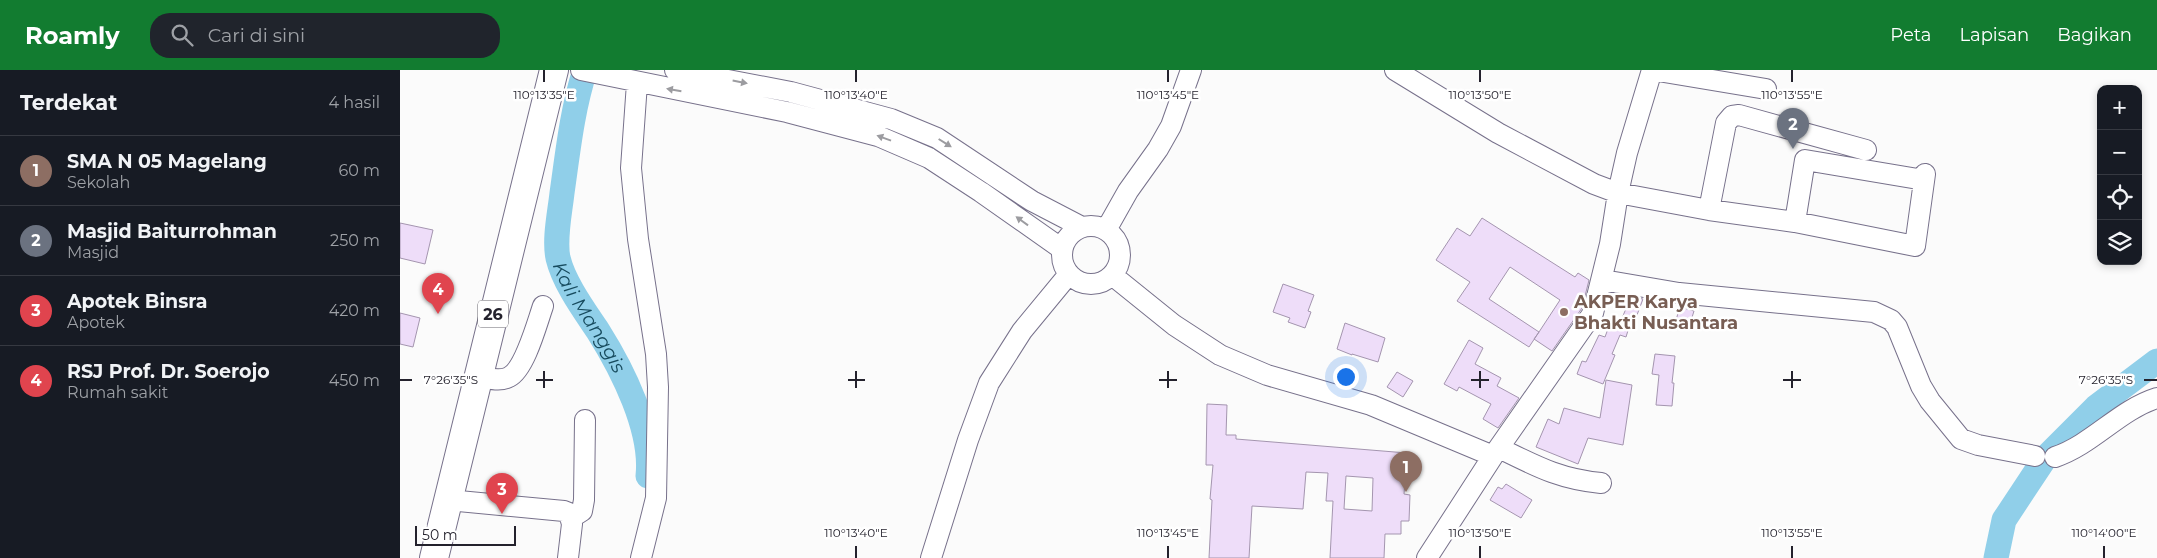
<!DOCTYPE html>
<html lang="id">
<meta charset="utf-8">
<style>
body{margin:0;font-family:Montserrat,sans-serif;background:#20242c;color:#f1f3f6}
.controls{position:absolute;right:15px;top:15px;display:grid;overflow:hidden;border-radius:10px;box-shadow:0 2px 8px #0003}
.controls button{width:45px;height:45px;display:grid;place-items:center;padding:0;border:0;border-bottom:1px solid #363941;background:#171b24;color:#f1f3f6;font:25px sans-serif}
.scale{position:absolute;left:15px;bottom:12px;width:101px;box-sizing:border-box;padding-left:5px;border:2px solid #24222d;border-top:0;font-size:14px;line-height:18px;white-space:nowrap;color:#24222d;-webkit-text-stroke:4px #fff;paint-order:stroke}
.you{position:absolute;left:945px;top:306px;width:18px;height:18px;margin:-12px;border:4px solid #fff;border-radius:50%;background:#1a73e8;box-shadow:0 0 0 8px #1a73e833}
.badge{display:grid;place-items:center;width:32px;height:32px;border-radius:50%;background:#127c30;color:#fff;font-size:16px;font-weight:700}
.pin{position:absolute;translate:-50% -41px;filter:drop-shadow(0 1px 2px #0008)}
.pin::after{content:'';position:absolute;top:26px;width:18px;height:15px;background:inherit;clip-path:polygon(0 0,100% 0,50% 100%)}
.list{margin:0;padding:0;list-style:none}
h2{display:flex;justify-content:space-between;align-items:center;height:65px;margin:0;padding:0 20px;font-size:21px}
h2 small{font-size:16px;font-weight:400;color:#9ea1a6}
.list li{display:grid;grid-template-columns:32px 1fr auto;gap:15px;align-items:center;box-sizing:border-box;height:70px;padding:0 20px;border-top:1px solid #363941}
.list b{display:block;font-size:19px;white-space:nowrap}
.list p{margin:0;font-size:16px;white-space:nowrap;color:#9ea1a6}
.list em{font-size:16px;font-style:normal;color:#9ea1a6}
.icon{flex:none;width:28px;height:28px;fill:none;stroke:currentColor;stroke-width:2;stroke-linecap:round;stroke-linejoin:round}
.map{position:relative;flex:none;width:1757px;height:488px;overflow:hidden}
header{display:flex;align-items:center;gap:30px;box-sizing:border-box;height:70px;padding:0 25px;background:#127c30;color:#fff}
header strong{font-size:24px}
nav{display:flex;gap:28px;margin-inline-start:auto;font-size:18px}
.search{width:350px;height:45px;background:#20242c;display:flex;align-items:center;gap:12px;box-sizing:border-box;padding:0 18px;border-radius:20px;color:#9ea1a6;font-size:19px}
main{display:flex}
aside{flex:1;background:#171b24}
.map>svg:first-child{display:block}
</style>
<header>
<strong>Roamly</strong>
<div class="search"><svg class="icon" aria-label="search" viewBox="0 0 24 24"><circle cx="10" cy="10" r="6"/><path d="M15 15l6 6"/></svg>Cari di sini</div>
<nav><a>Peta</a><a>Lapisan</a><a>Bagikan</a></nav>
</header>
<main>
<aside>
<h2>Terdekat<small>4 hasil</small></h2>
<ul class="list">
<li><span class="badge" style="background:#8d6e63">1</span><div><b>SMA N 05 Magelang</b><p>Sekolah</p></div><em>60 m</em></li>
<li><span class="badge" style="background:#6b7280">2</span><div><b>Masjid Baiturrohman</b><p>Masjid</p></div><em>250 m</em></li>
<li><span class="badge" style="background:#e0444e">3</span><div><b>Apotek Binsra</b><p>Apotek</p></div><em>420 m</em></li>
<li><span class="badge" style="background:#e0444e">4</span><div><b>RSJ Prof. Dr. Soerojo</b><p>Rumah sakit</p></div><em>450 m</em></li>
</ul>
</aside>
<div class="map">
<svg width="1757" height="488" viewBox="0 0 1757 488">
<rect width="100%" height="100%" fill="#fbfbfb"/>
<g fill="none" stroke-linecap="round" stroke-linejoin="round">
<g stroke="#90cfe9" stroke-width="25">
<path id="s1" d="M185,0C172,41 168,81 162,123C160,142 154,169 158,188C164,213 184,240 198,261C222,299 253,360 248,406"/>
<path d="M1596,488L1604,450L1645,388L1696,337L1757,291"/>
</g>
</g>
<path fill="#eeddf9" stroke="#a495af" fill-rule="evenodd" d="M1082,148L1175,207L1178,203L1189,210L1182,238L1152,281L1134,269L1139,262L1129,277L1057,231L1070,212L1036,190L1057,158L1070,166ZM1110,197L1160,230L1139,262L1089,229Z
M0,153L33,160L25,194L0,188Z
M883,214L914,225L908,241L911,242L905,258L888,252L890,248L873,242Z
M1231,227L1243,229L1234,253L1222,248Z
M1280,237L1294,241L1289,257L1275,253Z
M0,243L20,248L13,277L0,274Z
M1212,248L1230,254L1226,267L1220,265L1212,284L1215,285L1203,314L1177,304L1182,291L1186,292L1199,265L1205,267Z
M945,253L985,268L978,292L952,284V285L937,279Z
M1069,270L1083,278L1075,294L1101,308L1097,316L1119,328L1098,358L1083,349L1091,334L1059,317L1057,321L1044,314Z
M1255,284L1275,286L1272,313H1274L1272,336L1256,335L1259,305L1252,304Z
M997,302L1013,311L1003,327L987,317Z
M1206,310L1232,315L1223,375L1188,368L1178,394L1136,377L1148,349L1159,354L1164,338L1200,348Z
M807,334L827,335L826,365H836V369L1007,383L1004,424L1010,425L1009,451H1001V464H985L984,488H930L933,431H926L928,403L906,402L903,439L852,436L849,488H809L812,430L810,429L813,395H806ZM946,406L973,408L972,441L944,439Z
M1106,414L1132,430L1121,448L1090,430L1098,417L1102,419Z"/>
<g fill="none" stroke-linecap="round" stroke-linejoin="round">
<defs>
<path id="minor" d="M181,0L387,42L478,66L529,88L581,122L662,179
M275,0L391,22L491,49L537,68L632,131L682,157
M995,0L1098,63L1194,114L1218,123L1309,140L1395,152L1515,176L1525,104
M237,13L231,98L238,169L256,284L258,317L256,428L241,488
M1309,140L1326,53L1332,46L1339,45L1466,80
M1395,152L1405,90L1524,110
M662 185a29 29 0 1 1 58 0a29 29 0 1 1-58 0Z
M706,160L728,121L758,79L771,56L791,0
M712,205L774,255L820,285L867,305L971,335L1093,386L1027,488
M1203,210L1279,223L1474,242L1491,250L1497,257L1521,316L1530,331L1561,369L1578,375L1635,386
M78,307C88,308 100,312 109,307C125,299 137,253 143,236
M1099,378C1136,396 1159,409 1201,413
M1093,386L1193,243L1210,174L1218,123L1227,83L1252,0L1366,19
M1655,387C1693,374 1719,340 1757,328
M48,430L164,441L169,443L172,454L168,488
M171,448L182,441L184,430L185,350
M531,488L568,370L589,313L622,261L669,204"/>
<path id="highway" d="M34,488L154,0"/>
</defs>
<use href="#minor" stroke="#77718b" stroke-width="22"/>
<use href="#highway" stroke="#77718b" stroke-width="30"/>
<use href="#minor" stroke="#fff" stroke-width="20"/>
<use href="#highway" stroke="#fff" stroke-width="28"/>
</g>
<defs><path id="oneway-solid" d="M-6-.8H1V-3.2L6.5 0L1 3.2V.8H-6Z" transform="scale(1.25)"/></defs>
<g fill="#9c9ca0">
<use href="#oneway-solid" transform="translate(340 12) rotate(11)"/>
<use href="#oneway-solid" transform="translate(274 20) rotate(-170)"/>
<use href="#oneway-solid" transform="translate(484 68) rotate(-160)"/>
<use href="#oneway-solid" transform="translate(545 73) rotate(32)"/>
<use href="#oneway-solid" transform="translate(622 151) rotate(-144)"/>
</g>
<path fill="none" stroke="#24222d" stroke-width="2" d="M144,0V12M456,0V12M768,0V12M1080,0V12M1392,0V12M144,301V318M456,301V318M768,301V318M1080,301V318M1392,301V318M0,310H12M136,310H153M448,310H465M759,310H777M1071,310H1089M1383,310H1401M1744,310H1757M456,476V488M768,476V488M1080,476V488M1392,476V488M1704,476V488"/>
<circle fill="#8d6e63" stroke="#fff" stroke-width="2" cx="1164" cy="242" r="5"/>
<g text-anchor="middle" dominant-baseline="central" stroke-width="5" stroke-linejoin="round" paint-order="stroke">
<rect fill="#fff" stroke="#66646c" stroke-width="1" x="78" y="230.5" width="30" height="27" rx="4"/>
<g font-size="16" font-weight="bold" fill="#24222d">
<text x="93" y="244">26</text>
</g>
<g font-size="18" font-weight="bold" fill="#785e54" stroke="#fff" text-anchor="start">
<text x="1174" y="232">AKPER Karya<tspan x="1174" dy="21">Bhakti Nusantara</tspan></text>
</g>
<g font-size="19" font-style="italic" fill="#174b5e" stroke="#fff">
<text stroke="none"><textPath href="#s1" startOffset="258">Kali Manggis</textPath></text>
</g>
</g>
<g font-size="12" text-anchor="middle" fill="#24222d" stroke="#fff" stroke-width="5" stroke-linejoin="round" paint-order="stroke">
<text x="144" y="29">110°13'35"E</text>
<text x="456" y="29">110°13'40"E</text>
<text x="768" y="29">110°13'45"E</text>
<text x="1080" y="29">110°13'50"E</text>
<text x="1392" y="29">110°13'55"E</text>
<text x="51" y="314">7°26'35"S</text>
<text x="1706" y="314">7°26'35"S</text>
<text x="456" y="467">110°13'40"E</text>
<text x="768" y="467">110°13'45"E</text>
<text x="1080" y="467">110°13'50"E</text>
<text x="1392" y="467">110°13'55"E</text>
<text x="1704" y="467">110°14'00"E</text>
</g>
</svg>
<div class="controls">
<button>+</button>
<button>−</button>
<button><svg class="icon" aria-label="locate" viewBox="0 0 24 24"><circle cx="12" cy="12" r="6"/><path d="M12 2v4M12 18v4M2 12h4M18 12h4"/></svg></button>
<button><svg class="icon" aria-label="layers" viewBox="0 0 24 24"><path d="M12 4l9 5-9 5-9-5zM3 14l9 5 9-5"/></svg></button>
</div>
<div class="scale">50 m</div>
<div class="you"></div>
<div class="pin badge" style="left:1006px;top:422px;background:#8d6e63">1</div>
<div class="pin badge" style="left:1393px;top:79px;background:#6b7280">2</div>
<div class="pin badge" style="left:102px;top:444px;background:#e0444e">3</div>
<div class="pin badge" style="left:38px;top:244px;background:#e0444e">4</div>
</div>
</main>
